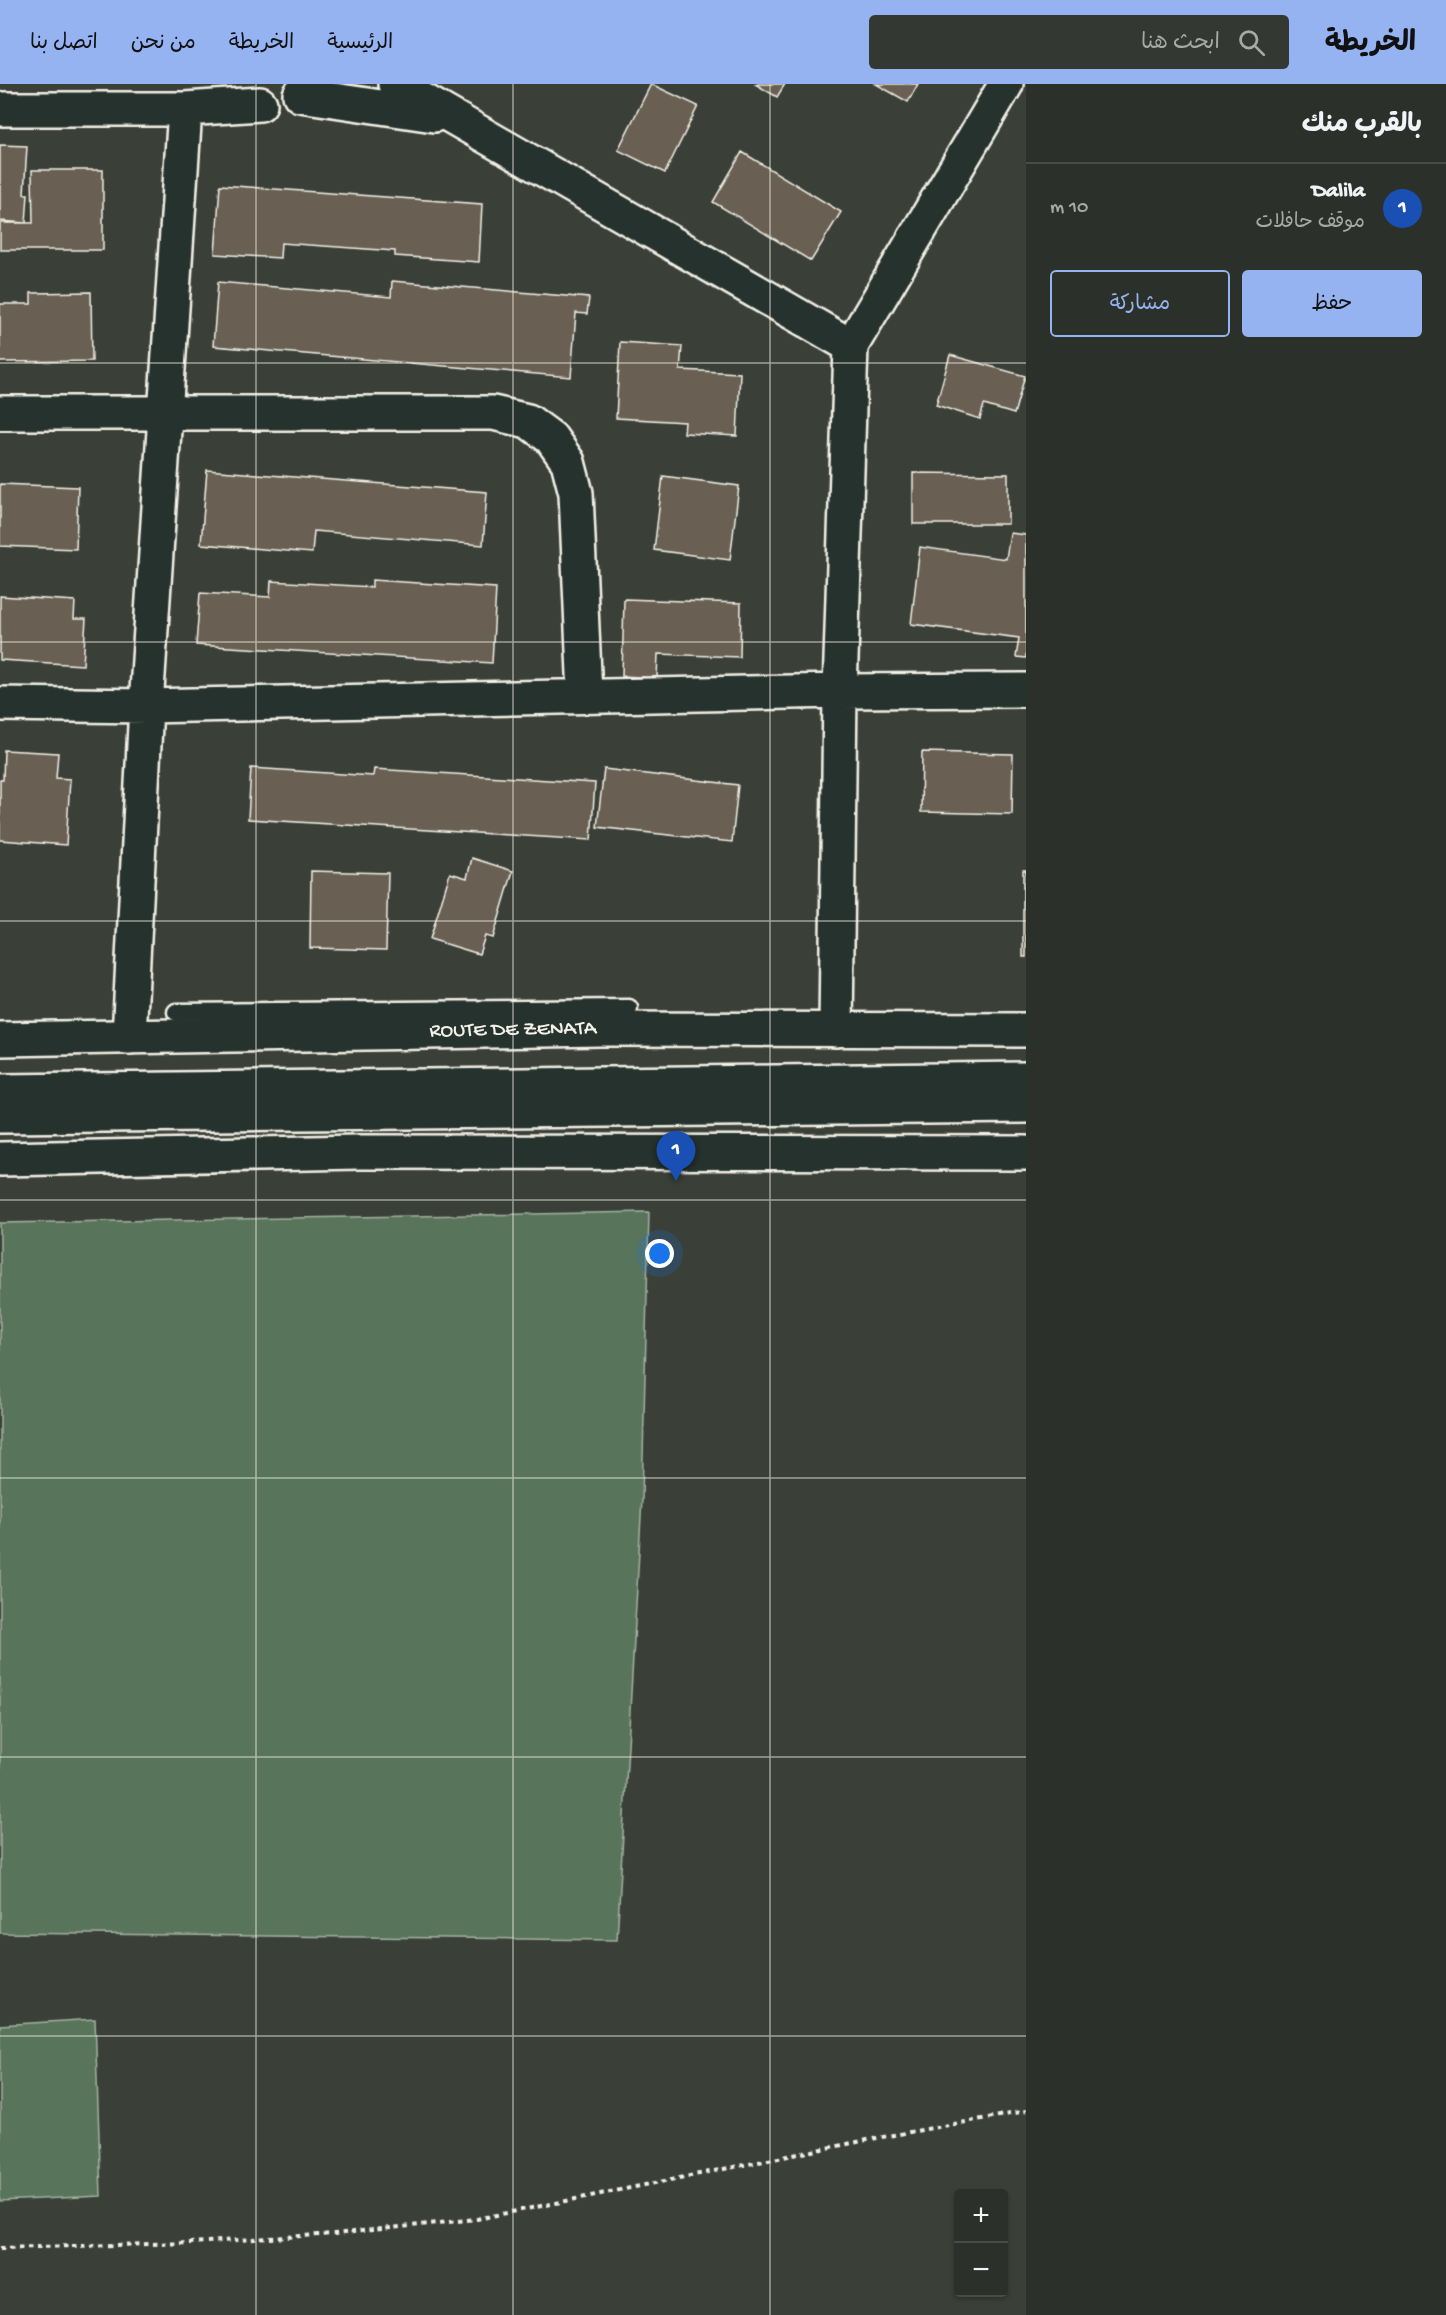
<!DOCTYPE html>
<html lang="ar">
<meta charset="utf-8">
<style>
body{margin:0;font-family:"Gochi Hand","Playpen Sans Arabic",sans-serif;background:#343832;color:#f1f3f6;direction:rtl}
.controls{position:absolute;right:18px;bottom:18px;display:grid;overflow:hidden;border-radius:6px;box-shadow:0 2px 4px #0004}
.controls button{width:54px;height:54px;display:grid;place-items:center;padding:0;border:0;border-bottom:2px solid #484b47;background:#2c302a;color:#f1f3f6;font:30px sans-serif}
.you{position:absolute;left:660px;top:1170px;width:21px;height:21px;margin:-15px;border:4px solid #fff;border-radius:50%;background:#1a73e8;box-shadow:0 0 0 9px #1a73e833}
.badge{display:grid;place-items:center;width:39px;height:39px;border-radius:50%;background:#95b2f1;color:#fff;font-size:20px;font-weight:700}
.pin{position:absolute;translate:-50% -50px;filter:drop-shadow(0 2px 3px #0008)}
.pin::after{content:'';position:absolute;top:32px;width:21px;height:18px;background:inherit;clip-path:polygon(0 0,100% 0,50% 100%)}
.list{margin:0;padding:0;list-style:none}
h2{display:flex;justify-content:space-between;align-items:center;height:78px;margin:0;padding:0 24px;font-size:26px}
h2 small{font-size:20px;font-weight:400;color:#a6a9a8}
.list li{display:grid;grid-template-columns:39px 1fr auto;gap:18px;align-items:center;box-sizing:border-box;height:90px;padding:0 24px;border-top:2px solid #484b47}
.list b{display:block;font-size:22px;white-space:nowrap}
.list p{margin:0;font-size:20px;white-space:nowrap;color:#a6a9a8}
.list em{font-size:20px;font-style:normal;color:#a6a9a8}
.actions{display:flex;gap:12px;padding:18px 24px}
.actions a{flex:1;padding:14px 0;border:2px solid #95b2f1;border-radius:6px;text-align:center;font-size:21px;color:#95b2f1}
.actions .main{background:#95b2f1;color:#111}
.icon{flex:none;width:33px;height:33px;fill:none;stroke:currentColor;stroke-width:2;stroke-linecap:round;stroke-linejoin:round}
.map{position:relative;flex:none;width:1026px;height:2231px;overflow:hidden;direction:ltr}
header{display:flex;align-items:center;gap:36px;box-sizing:border-box;height:84px;padding:0 30px;background:#95b2f1;color:#111}
header strong{font-size:28px}
nav{display:flex;gap:33px;margin-inline-start:auto;font-size:21px}
.search{width:420px;height:54px;background:#343832;display:flex;align-items:center;gap:15px;box-sizing:border-box;padding:0 21px;border-radius:6px;color:#a6a9a8;font-size:22px}
main{display:flex}
aside{flex:1;background:#2c302a}
.map>svg:first-child{display:block}
</style>
<header>
<strong>الخريطة</strong>
<div class="search"><svg class="icon" aria-label="search" viewBox="0 0 24 24"><circle cx="10" cy="10" r="6"/><path d="M15 15l6 6"/></svg>ابحث هنا</div>
<nav><a>الرئيسية</a><a>الخريطة</a><a>من نحن</a><a>اتصل بنا</a></nav>
</header>
<main>
<aside>
<h2>بالقرب منك<small></small></h2>
<ul class="list">
<li><span class="badge" style="background:#1a4fb4">1</span><div><b>Dalila</b><p>موقف حافلات</p></div><em>10 m</em></li>
</ul>
<div class="actions"><a class="main">حفظ</a><a>مشاركة</a></div>
</aside>
<div class="map">
<svg width="1026" height="2231" viewBox="0 0 1026 2231">
<rect width="100%" height="100%" fill="#3a4038"/>
<filter id="ink" filterUnits="userSpaceOnUse"><feTurbulence type="fractalNoise" baseFrequency=".0167" numOctaves="2"/><feDisplacementMap in="SourceGraphic" scale="12" xChannelSelector="R" yChannelSelector="G"/><feConvolveMatrix kernelMatrix="1 2 1 2 8 2 1 2 1" color-interpolation-filters="sRGB"/></filter>
<g filter="url(#ink)">
<path fill="#59745b" stroke="#a6b2a2" stroke-width="1.5" d="M649,1128L642,1415L617,1856L0,1849V1139Z
M95,1935L101,2112L0,2117V1941Z"/>
<path fill="#696052" stroke="#f4f1e8" stroke-width="1.5" d="M651,0L698,22L665,89L618,66Z
M755,0H785L777,13Z
M876,0H918L908,18Z
M0,61L27,62L24,110H28L26,139L0,137Z
M742,68L841,128L811,177L713,118Z
M32,86H103V166H0V139H33Z
M220,101L482,120L479,178L395,172V167L281,159L280,174L215,170Z
M392,197L589,214L587,230L576,229L571,293L213,262L218,198L391,213Z
M91,208L92,277L0,278V220H31V209Z
M620,258L682,262L680,286L740,289L737,352L684,349L685,338L616,334Z
M950,271L1025,292L1014,330L984,321L980,335L936,321Z
M207,386L487,408L483,461L314,447L312,469L201,460Z
M913,389L1008,390V440H913Z
M663,392L739,402L730,476L654,466Z
M0,400L78,403L76,465L0,462Z
M1010,449L1026,451V574L1016,573L1019,554L911,540L920,463L1006,475Z
M372,496L496,504L492,579L196,561L200,509L270,513L271,497L372,503Z
M0,512L75,517L74,535H86L83,581L0,576Z
M624,515L741,519L740,573L658,570L657,594L622,592Z
M4,666L58,669L56,694L70,695L66,761L0,756V696H3Z
M922,668L1013,670L1012,730L921,728Z
M251,684L373,692L374,685L595,699L591,756L248,735Z
M604,685L738,701L732,758L597,743Z
M472,774L513,787L493,854L485,852L479,870L430,855L450,789L467,794Z
M1023,786H1026V873H1023Z
M311,787L388,789L386,866L310,864Z"/>
<g fill="none" stroke-linecap="round" stroke-linejoin="round">
<defs>
<path id="service" d="M176,928L629,924"/>
<path id="minor" d="M395,0L851,262
M300,11L434,31
M0,25H185L260,20
M0,329H493L528,337L551,354L568,378L576,409L585,612
M0,620L146,622L840,607L1026,606
M836,946L840,607L851,262L1006,0
M129,953L146,622L185,25"/>
<g id="primary">
<path id="s1" d="M0,955L600,945L1026,946"/>
<path d="M0,1007L1026,995"/>
<path d="M0,1032L1026,1022"/>
<path d="M0,1075L359,1068L1026,1069"/>
</g>
</defs>
<use href="#service" stroke="#f4f1e8" stroke-width="21"/>
<use href="#minor" stroke="#f4f1e8" stroke-width="38"/>
<use href="#primary" stroke="#f4f1e8" stroke-width="38"/>
<path stroke="#f4f1e8" stroke-width="4" stroke-dasharray="4.5 4.5" stroke-linecap="butt" d="M0,2164L190,2159L334,2150L477,2135L877,2054L1026,2027"/>
<use href="#service" stroke="#26332d" stroke-width="16"/>
<use href="#minor" stroke="#26332d" stroke-width="33"/>
<use href="#primary" stroke="#26332d" stroke-width="33"/>
</g>
</g>
<path fill="none" stroke="#f4f1e8" stroke-width="1.5" stroke-opacity="0.55" d="M256,0V2231M513,0V2231M770,0V2231M0,279H1026M0,558H1026M0,837H1026M0,1116H1026M0,1394H1026M0,1673H1026M0,1952H1026"/>
<g text-anchor="middle" dominant-baseline="central" stroke-width="4.5" stroke-linejoin="round" paint-order="stroke">
<g font-size="21" fill="#f4f1e8" stroke="#26332d">
<text stroke="none"><textPath href="#s1" startOffset="513">ROUTE DE ZENATA</textPath></text>
</g>
</g>
</svg>
<div class="controls">
<button>+</button>
<button>−</button>
</div>
<div class="you"></div>
<div class="pin badge" style="left:676px;top:1097px;background:#1a4fb4">1</div>
</div>
</main>
